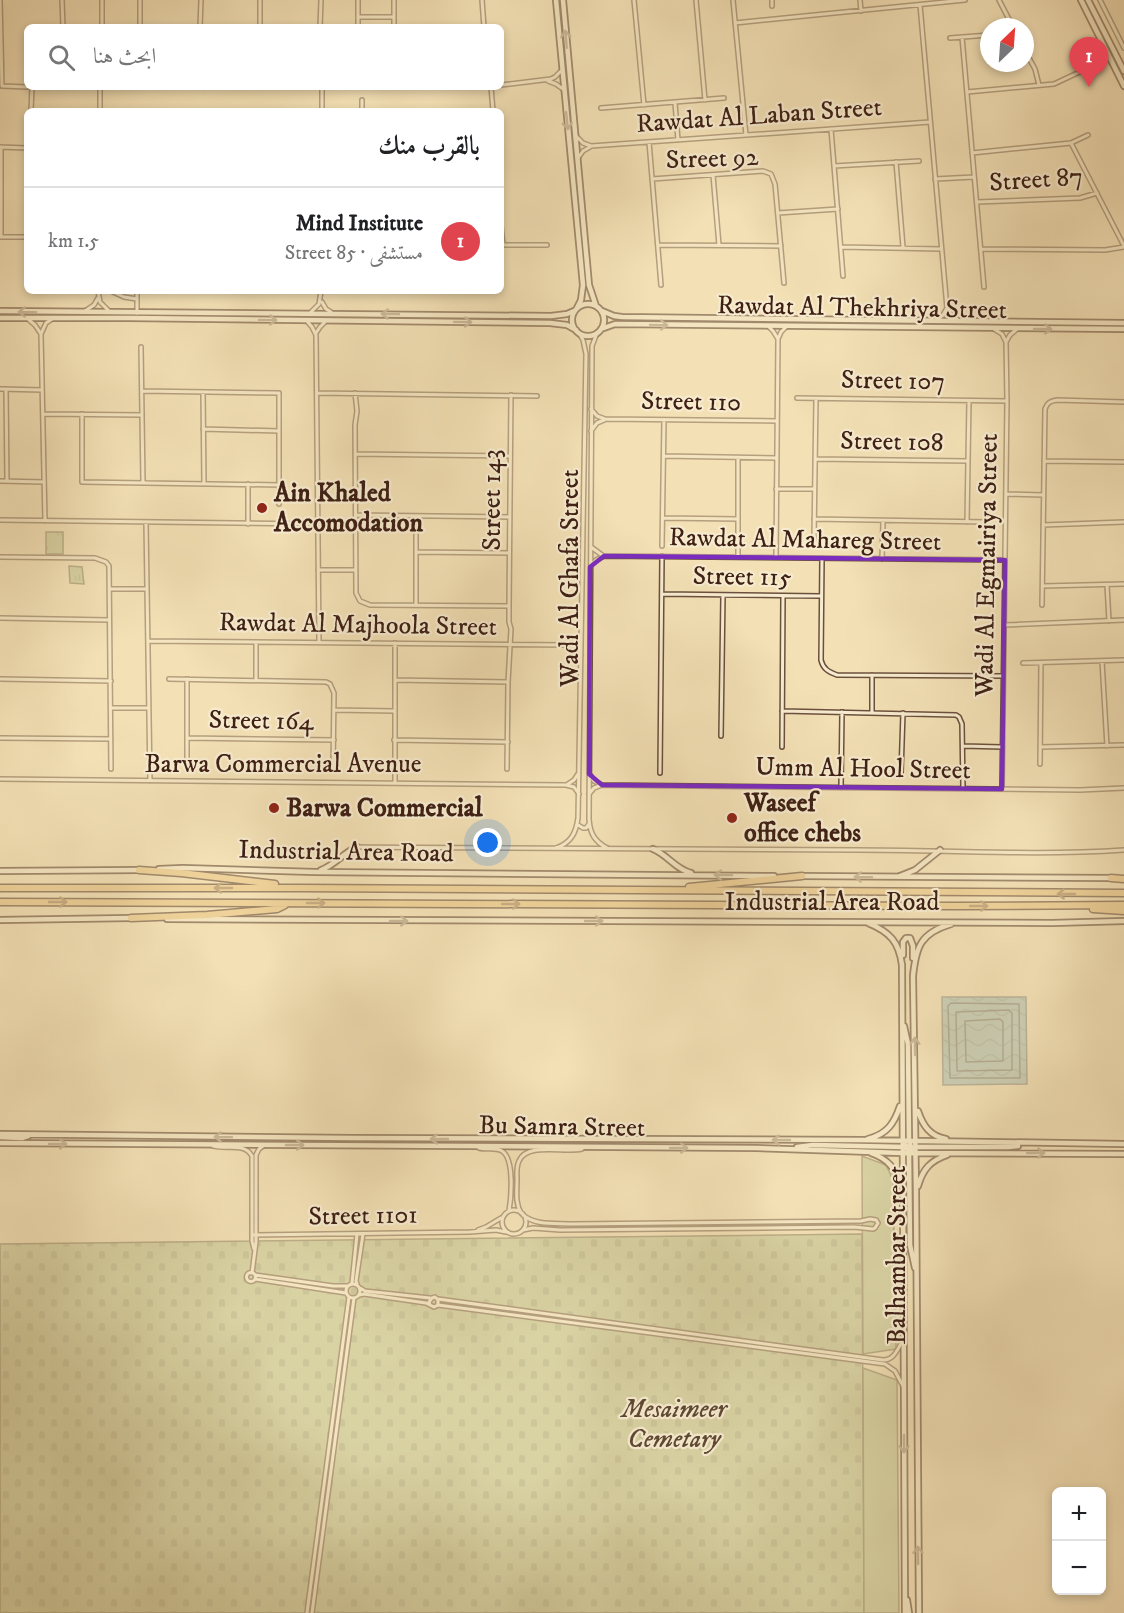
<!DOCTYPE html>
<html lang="ar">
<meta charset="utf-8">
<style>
body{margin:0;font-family:"IM FELL DW Pica",Amiri,serif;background:#f6f6f6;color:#202124;direction:rtl}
.controls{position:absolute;right:18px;bottom:18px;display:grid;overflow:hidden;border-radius:9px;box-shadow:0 3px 9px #0003}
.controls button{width:54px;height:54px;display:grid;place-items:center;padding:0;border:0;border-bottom:2px solid #e0e0e0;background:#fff;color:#202124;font:30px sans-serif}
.compass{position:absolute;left:980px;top:18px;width:54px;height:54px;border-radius:50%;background:#fff;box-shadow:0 3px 9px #0003;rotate:25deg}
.you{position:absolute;left:488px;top:843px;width:21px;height:21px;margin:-15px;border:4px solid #fff;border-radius:50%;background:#1a73e8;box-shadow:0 0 0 9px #1a73e833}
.badge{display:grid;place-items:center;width:39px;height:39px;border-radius:50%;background:#0f766e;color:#fff;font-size:20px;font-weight:700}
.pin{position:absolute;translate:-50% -50px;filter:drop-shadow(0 2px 3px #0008)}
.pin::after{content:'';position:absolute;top:32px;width:21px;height:18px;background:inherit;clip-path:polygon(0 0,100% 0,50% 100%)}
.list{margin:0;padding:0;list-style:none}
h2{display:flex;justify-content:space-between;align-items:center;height:78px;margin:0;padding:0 24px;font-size:26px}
h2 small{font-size:20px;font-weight:400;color:#757577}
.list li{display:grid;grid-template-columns:39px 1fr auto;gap:18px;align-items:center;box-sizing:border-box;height:108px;padding:0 24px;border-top:2px solid #e0e0e0}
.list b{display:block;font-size:22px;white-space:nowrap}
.list p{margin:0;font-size:20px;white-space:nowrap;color:#757577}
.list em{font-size:20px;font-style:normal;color:#757577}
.icon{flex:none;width:33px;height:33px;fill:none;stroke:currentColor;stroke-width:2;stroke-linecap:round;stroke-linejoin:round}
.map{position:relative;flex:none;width:1124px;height:1613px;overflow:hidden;direction:ltr}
.search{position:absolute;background:#fff;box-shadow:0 3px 9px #0003;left:24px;top:24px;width:480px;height:66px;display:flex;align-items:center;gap:15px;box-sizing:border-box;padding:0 21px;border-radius:9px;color:#757577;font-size:22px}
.panel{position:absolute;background:#fff;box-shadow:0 3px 9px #0003;left:24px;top:108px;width:480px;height:186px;border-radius:9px;direction:rtl}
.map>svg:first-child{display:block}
</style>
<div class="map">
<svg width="1124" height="1613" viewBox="0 0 1124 1613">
<defs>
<pattern id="grass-tufts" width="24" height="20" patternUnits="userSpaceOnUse" patternTransform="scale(1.5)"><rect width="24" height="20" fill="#bac28e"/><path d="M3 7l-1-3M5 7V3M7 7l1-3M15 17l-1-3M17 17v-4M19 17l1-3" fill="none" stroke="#a1a67a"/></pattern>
<pattern id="cemetery-stones" width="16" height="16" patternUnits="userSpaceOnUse" patternTransform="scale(1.5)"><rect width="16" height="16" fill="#bac28e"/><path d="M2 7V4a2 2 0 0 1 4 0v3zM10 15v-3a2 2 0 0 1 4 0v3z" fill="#a1a67a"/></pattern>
<pattern id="water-waves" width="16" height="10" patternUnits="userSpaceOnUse" patternTransform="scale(1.5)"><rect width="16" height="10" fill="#9fbbb7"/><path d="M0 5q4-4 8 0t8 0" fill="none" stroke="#8aa09c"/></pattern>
</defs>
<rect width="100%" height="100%" fill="#f3e0b5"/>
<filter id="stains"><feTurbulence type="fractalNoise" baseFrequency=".00333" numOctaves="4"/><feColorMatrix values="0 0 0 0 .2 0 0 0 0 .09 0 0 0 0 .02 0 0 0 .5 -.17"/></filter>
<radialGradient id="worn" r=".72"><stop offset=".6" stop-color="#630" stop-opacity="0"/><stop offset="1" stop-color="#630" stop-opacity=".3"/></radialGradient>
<path fill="url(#grass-tufts)" stroke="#7c7152" stroke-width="1.5" d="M46,532H63V554H46Z
M69,566L82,567L84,584L70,583Z"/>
<path fill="url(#cemetery-stones)" stroke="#7c7152" stroke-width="1.5" d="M862,1234L864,1613H0V1244Z"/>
<path fill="#bac28e" stroke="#7c7152" stroke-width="1.5" d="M862,1156L886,1165L893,1180L896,1349L863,1354Z
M863,1368L897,1380L899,1613H864Z"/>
<path fill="url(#water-waves)" stroke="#787d76" stroke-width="1.5" d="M942,997H1026L1027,1084L943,1085Z"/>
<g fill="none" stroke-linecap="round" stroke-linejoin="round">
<path stroke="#6e6e66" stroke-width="1.5" d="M951,1003L1019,1004L1020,1078H950L948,1006Z
M1009,1010L1012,1013V1070L957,1071L956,1012Z
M1000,1019L1003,1022V1061L966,1062L965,1021Z"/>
<defs>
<path id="street" d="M0,0L2,86
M62,0L63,27
M482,0L484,27
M634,0L644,105
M696,0L705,100
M733,0L746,135
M772,0V6
M860,0L861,11
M999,0L1013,27
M1100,0L1124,48
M920,5L947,308L952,316L958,320
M358,17H394
M735,23L965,0
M102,27V0
M140,27V0
M200,27L201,0
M260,27V0
M320,27L321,0
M358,27V0
M394,27V0
M962,37L984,287
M950,38L989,35
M1025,51L1035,69L1039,85
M548,81L556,84L563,89
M501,85L551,79L555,77L562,70
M2,86L27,87
M35,87H52
M322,87V111
M491,87L493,111
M967,92L1054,84L1086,69
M675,103L678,140
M601,108L724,98
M31,111L32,87
M100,111V87
M362,111V100
M831,129L843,276
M576,136L583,143L591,146L930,122
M649,142L661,285
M1071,143L1124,246
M0,147L27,148
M1,147V237
M972,153L1061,144L1071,143L1088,135
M578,158L583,151L590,147
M896,162L903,247
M834,166L919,161
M713,175L719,245
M652,179L763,171L771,174L775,184L784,283
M935,179L974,177
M977,202L1080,198L1097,193
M778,213L838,209
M501,226L503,245
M0,237H27
M501,245H547
M658,245L781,246
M841,247L941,249
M981,249L1105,250L1124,247
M98,291L100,302L110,312
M111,291L124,297L137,299
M137,291V313
M322,302L326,309L331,312
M85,311L94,305L98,298
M311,312L319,304L321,291
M29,320L35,325L41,334
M306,320L312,327L316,335L319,642
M937,320L943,315L947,308
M768,326L773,331L778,339
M994,329L1002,334L1006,342L1007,401L1002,789
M316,333L320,327L325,322
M597,333L592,346V353L589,819C590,833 594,841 607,848
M1006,342L1010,335L1017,329
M141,347L143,483
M0,389L42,390
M6,389L7,481
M142,391L279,393V504
M203,392L204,483
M317,393L537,396
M355,393L357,411L355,425L356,593L360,601L370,605L509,606
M797,398L1007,401
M591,409L597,416L605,419L777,421
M43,414L142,415
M82,414V482L279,485
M203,429L279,431
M591,431L597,423L604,420
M356,454L510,456
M664,456L776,458
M815,459L968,461
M1044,461L1124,462
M0,481L44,482
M248,484V524
M776,489H814
M1006,494L1043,495
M356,515L510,517
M416,516V605
M663,518L738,519
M814,519L986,522
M0,520L317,524
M45,521L41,334L46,323L52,319
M146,522L150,781
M967,522L969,401
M1043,525L1124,522
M814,539L816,399
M662,546L664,420
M591,547L602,555
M416,552L509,553
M0,557L95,558L106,562L109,566L111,769
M738,557V458
M776,557L778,339L781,332L787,326
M822,558L821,660C823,669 829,672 837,675L1003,676
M882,559L883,522
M591,565L596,560L604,556L1005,560
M318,570H356
M1107,585L1109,621
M1043,586L1124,584
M110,589H147
M662,594L821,596
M1042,605L1045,409C1047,403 1050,401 1057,400L1124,402
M0,618L109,620
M1004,625L1124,620
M149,641L568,645L576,649L581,655
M569,645L581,636
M1102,661L1107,746
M1023,663L1124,660
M0,679L111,681
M169,679L326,682L330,684L334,693L333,769
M256,679V642
M395,680L508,682
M111,708H148
M334,710L394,711
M782,711L956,715L959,717L962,724L963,788
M872,712V675
M721,736L723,595
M0,738L111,739
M187,738L334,740
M394,740L508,742
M963,746L1002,747
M782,747L783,596
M1040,747L1124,745
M1040,764L1041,663
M507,769L508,682L511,629L509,622V606L511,395
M187,770V679
M660,773L662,556
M901,773L903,713
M590,775L594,781L600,784
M0,779L566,785L574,787L579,794
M395,782V643
M568,784L574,780L578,774
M841,788L842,712
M589,794L594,788L602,785L1080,790L1124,788
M578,825L583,828H586L589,824
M358,847C524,849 690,849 857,850C945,850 1035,856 1124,850
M556,848C571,843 576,833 578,818L586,354L583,340L579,333
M213,1146C226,1150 244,1142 252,1156V1241L254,1249
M479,1148C486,1150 496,1147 502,1151C515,1159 511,1199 509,1211
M502 1222a12 12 0 1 1 24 0a12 12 0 1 1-24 0Z
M521,1213C515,1203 517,1191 517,1180C517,1174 516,1167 519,1161C527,1142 564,1153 582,1149
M523,1215C536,1226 556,1223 572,1224L861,1221L870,1219L876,1220L878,1223L875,1228L873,1229L854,1227L560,1230L533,1228L523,1230
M478,1230L486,1227L501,1218
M252,1235L470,1232L496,1230L506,1232
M246.5 1277a4.5 4.5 0 1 1 9 0a4.5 4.5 0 1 1-9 0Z
M252,1273L256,1242V1155L259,1149L263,1146
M255,1275L333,1286H347
M255,1279L346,1293
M352,1283L357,1234
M346 1291a7 7 0 1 1 14 0a7 7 0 1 1-14 0Z
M357,1284L356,1281L363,1234
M360,1288L365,1291L430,1298
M359,1295L364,1294L426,1303L434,1307L438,1305V1300L435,1297L432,1298L429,1302L430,1305
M438,1299L883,1360C894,1360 897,1350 902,1342
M438,1305L885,1364L895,1371L903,1386
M307,1613L349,1297
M312,1613L354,1298"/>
<path id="secondary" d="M556,0L583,285L581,300L577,308
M563,0L589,285L596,306
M1081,0L1124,86
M1088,0L1124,71
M572 320a16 16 0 1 1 32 0a16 16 0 1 1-32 0Z
M0,311L551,316L567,314L574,311
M602,311L614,316L622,317L1124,323
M0,318H130L550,323L567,325L576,330
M601,329L615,324L1124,329
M653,849C668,855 675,869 691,873
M159,869L183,868L315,872L774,876
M321,870C335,865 343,853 357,847
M0,871L141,870
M801,876L1113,878
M900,876L915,870L940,850
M167,919L1052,923L1124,921
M0,920L131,918
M868,923C890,932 899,942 902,965L905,1613
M903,955V942L906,938H910L913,946V958
M904,1026L908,1044L909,1141L912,1150L915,1153
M918,1111C923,1126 930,1136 946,1139
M0,1134L352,1138L861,1140L1124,1144
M0,1137L22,1138L28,1136
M868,1139C887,1134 894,1124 900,1106
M902,1141L906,1146L909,1153L910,1245L915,1268
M0,1143L756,1148L902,1153L1124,1154
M797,1147L813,1145L905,1147
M915,1147H1008L1018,1146
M871,1153C888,1159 895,1168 901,1185
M918,1186C923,1169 930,1161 947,1155
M907,1600L909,1613
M919,1613L916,1191L913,976C916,946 921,933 951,924"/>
<path id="highway" d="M139,870L181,873L275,884
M1111,878L1124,879
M689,887L802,876
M0,888H302L1124,893
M0,902L957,906L1124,905
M1093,909L1124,911
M131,918L207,915L277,909L285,905"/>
</defs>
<use href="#street" stroke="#6b503d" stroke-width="6"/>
<use href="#secondary" stroke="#3e2015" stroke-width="8"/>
<use href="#highway" stroke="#3e2015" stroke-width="9"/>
<use href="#street" stroke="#f7ebcf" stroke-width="3"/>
<use href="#secondary" stroke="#f7ebcf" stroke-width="4.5"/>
<use href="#highway" stroke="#eac07a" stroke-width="6"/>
</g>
<defs><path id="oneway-shaft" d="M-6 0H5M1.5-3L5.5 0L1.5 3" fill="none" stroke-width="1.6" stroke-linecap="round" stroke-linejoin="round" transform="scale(1.5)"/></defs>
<g stroke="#9a8672">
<use href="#oneway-shaft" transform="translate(566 39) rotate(-95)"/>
<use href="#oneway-shaft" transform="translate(567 121) rotate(84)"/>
<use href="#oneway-shaft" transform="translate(27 312) rotate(-179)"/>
<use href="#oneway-shaft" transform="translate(390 314) rotate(-179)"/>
<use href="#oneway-shaft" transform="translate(268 320) rotate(1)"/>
<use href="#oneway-shaft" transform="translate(463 322) rotate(1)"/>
<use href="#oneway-shaft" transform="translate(659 325) rotate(1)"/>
<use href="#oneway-shaft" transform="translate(1043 329)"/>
<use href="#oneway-shaft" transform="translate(723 875) rotate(-179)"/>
<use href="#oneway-shaft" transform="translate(863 877) rotate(-179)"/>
<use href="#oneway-shaft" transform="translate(399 921)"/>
<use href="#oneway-shaft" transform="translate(594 921)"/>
<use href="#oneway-shaft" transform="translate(915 1046) rotate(-91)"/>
<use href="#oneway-shaft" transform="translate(223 1137) rotate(-179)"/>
<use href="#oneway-shaft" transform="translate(439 1139) rotate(-180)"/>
<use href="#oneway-shaft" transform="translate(781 1140) rotate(-180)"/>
<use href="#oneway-shaft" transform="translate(58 1144)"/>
<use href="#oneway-shaft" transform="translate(295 1145)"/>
<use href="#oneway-shaft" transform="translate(679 1148)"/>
<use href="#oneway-shaft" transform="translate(1036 1153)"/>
<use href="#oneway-shaft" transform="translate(904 1444) rotate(90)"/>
<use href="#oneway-shaft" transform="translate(918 1555) rotate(-91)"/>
</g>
<g stroke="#947048">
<use href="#oneway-shaft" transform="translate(223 888) rotate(180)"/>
<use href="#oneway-shaft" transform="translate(1066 894) rotate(-180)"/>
<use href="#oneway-shaft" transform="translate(58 902)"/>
<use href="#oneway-shaft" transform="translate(316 903)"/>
<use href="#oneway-shaft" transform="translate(511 904)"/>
<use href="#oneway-shaft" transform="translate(979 906)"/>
</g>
<path d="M0 0H1124V1613H0ZM604,556L1005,560L1002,789L602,785L589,774L590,567Z" fill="#f3e0b5" fill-opacity=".55" fill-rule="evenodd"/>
<path fill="none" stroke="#7b2cbf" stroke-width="4.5" stroke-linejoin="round" d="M604,556L1005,560L1002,789L602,785L589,774L590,567Z"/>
<g fill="#8f2418" stroke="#f7ebcf" stroke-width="2">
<circle cx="262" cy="508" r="6"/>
<circle cx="274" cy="808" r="6"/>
<circle cx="732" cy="818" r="6"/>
</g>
<g text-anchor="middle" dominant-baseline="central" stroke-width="4.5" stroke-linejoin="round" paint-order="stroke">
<g font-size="26" fill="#3e2015" stroke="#f7ebcf">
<text transform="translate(759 116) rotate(-4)">Rawdat Al Laban Street</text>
<text transform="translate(712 159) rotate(-2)">Street 92</text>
<text transform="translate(1036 180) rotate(-4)">Street 87</text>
<text transform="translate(862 308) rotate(1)">Rawdat Al Thekhriya Street</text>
<text transform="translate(893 381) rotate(1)">Street 107</text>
<text transform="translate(691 402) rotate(1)">Street 110</text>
<text transform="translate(892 442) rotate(1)">Street 108</text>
<text transform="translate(492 500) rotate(-90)">Street 143</text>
<text transform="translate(805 540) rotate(1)">Rawdat Al Mahareg Street</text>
<text transform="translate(987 565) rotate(-89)">Wadi Al Egmairiya Street</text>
<text transform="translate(742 577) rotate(1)">Street 115</text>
<text transform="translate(570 578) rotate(-90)">Wadi Al Ghafa Street</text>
<text transform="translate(358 625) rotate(1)">Rawdat Al Majhoola Street</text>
<text transform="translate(261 721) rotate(1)">Street 164</text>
<text x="283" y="764">Barwa Commercial Avenue</text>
<text transform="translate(863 769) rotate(1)">Umm Al Hool Street</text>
<text transform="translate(346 852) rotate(1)">Industrial Area Road</text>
<text x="832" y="902">Industrial Area Road</text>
<text transform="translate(562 1127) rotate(1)">Bu Samra Street</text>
<text transform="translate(363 1216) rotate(-1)">Street 1101</text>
<text transform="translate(897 1255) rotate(-90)">Balhambar Street</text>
</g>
<g font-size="26" font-weight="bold" fill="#3e2015" stroke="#f7ebcf" text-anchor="start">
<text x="274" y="493">Ain Khaled<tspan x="274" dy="30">Accomodation</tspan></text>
<text x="744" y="803">Waseef<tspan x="744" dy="30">office chebs</tspan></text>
<text x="286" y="808">Barwa Commercial</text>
</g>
<g font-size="26" font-style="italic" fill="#5d4833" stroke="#f7ebcf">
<text x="674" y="1409">Mesaimeer<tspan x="674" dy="30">Cemetary</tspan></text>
</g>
</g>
<rect width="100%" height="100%" filter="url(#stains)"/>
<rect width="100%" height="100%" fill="url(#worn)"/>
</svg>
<div class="controls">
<button>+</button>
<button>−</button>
</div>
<svg class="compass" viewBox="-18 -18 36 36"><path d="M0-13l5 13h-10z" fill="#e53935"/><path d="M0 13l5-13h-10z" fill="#757577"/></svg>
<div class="you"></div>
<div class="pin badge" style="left:1089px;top:87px;background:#e0444e">1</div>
<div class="search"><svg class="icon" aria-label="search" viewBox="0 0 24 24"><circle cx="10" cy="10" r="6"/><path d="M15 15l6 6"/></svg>ابحث هنا</div>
<section class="panel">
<h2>بالقرب منك<small></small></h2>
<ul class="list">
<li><span class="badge" style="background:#e0444e">1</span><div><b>Mind Institute</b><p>مستشفى · Street 85</p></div><em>1.5 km</em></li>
</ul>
</section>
</div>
